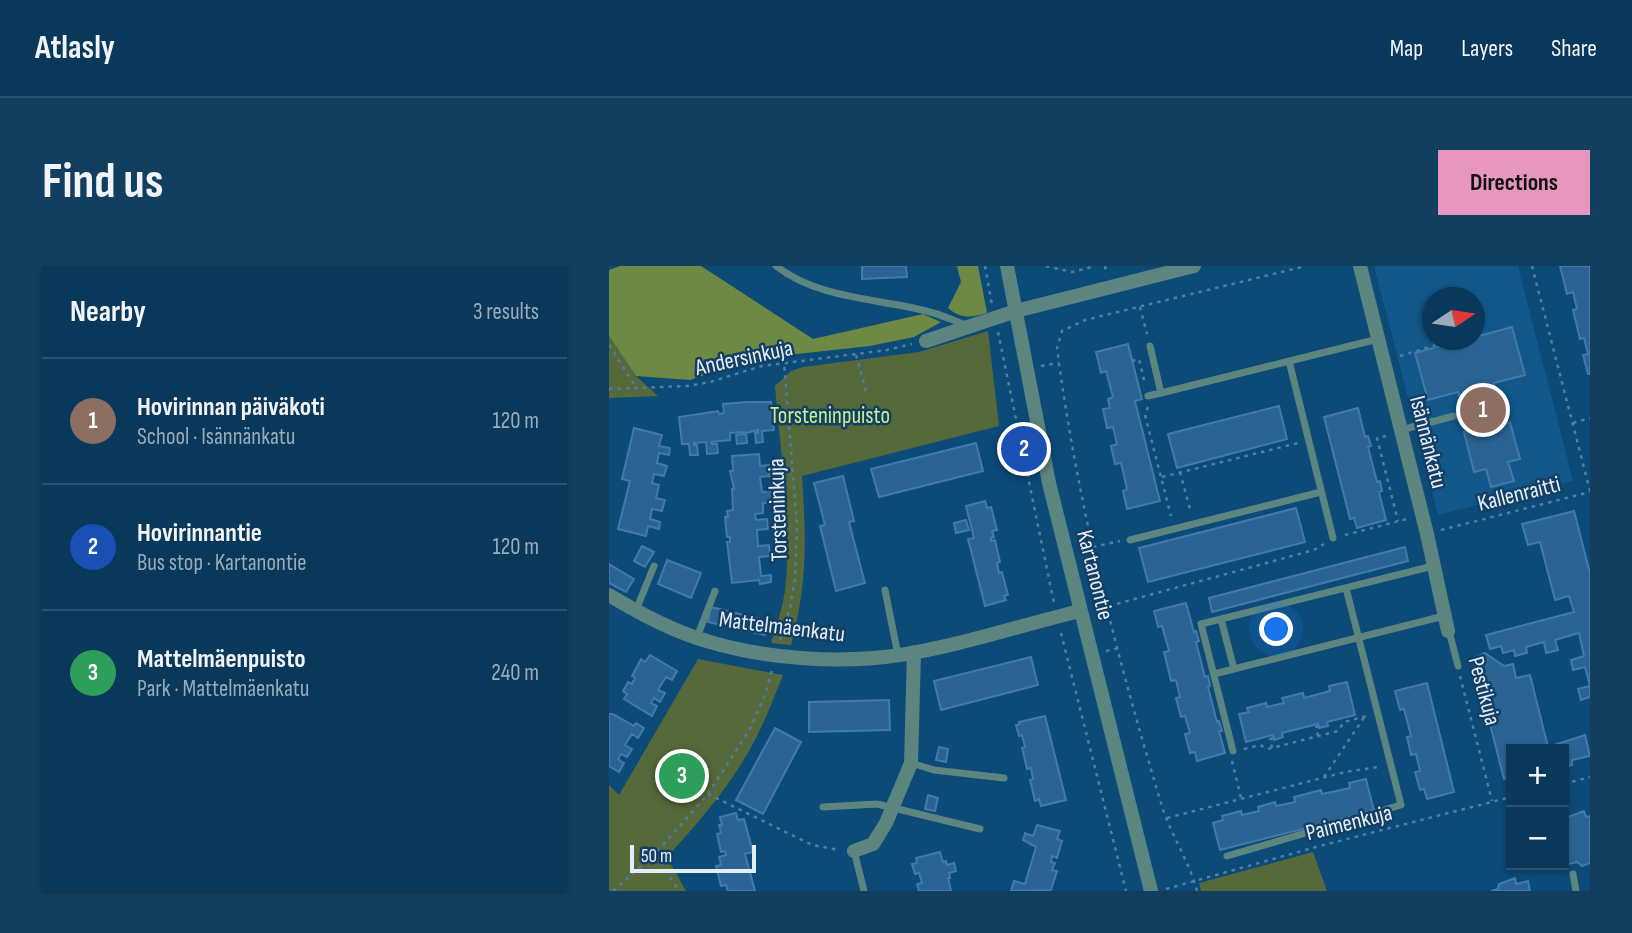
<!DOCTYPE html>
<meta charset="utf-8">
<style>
body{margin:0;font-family:"Sofia Sans Condensed",sans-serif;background:#123f60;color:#f1f3f6}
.controls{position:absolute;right:21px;bottom:21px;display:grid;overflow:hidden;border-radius:0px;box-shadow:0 2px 5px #0004}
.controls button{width:63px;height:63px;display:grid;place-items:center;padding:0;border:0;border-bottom:2px solid #295270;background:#09385a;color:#f1f3f6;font:35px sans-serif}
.compass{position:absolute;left:813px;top:21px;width:63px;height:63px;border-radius:50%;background:#09385a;box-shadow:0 2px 5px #0004;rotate:77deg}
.scale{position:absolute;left:21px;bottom:18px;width:126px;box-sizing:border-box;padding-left:7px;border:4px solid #e3eefa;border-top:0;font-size:19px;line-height:24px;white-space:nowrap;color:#e3eefa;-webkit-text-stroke:5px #143f63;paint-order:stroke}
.you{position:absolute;left:668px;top:364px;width:24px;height:24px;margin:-18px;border:5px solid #fff;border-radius:50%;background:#1a73e8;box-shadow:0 0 0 10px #1a73e833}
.badge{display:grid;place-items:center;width:46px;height:46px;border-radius:50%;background:#e797bd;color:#fff;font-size:23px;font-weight:700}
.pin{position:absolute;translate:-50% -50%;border:4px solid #fff;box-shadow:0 2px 7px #0006}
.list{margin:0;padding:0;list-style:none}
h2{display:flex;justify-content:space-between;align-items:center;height:91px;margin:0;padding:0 28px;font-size:30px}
h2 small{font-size:23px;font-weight:400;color:#99acbb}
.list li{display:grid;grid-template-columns:46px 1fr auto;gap:21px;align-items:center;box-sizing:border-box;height:126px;padding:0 28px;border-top:2px solid #295270}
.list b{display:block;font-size:26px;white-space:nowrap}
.list p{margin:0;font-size:23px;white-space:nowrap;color:#99acbb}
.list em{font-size:23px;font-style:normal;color:#99acbb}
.map{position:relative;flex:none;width:981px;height:625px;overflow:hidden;border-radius:0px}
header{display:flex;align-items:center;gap:42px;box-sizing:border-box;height:98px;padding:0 35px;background:#09385a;border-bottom:2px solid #295270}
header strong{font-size:33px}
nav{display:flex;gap:38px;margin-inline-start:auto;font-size:24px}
.intro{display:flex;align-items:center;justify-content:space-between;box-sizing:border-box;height:168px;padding:0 42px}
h1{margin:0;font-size:49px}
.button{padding:18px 32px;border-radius:0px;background:#e797bd;color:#111;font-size:24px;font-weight:700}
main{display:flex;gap:42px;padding:0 42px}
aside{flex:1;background:#09385a;border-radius:0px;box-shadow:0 2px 5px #0004}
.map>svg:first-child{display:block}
</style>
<header>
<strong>Atlasly</strong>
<nav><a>Map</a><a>Layers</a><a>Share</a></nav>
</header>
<div class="intro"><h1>Find us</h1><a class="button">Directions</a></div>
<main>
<aside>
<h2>Nearby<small>3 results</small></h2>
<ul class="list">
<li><span class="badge" style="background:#8d6e63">1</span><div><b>Hovirinnan päiväkoti</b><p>School · Isännänkatu</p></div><em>120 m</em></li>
<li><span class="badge" style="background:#1a4fb4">2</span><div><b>Hovirinnantie</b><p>Bus stop · Kartanontie</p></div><em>120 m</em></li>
<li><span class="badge" style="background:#2e9e5b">3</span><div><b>Mattelmäenpuisto</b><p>Park · Mattelmäenkatu</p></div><em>240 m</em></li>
</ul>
</aside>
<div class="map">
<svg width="981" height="625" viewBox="0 0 981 625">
<rect width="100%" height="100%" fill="#0c4a78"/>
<path fill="#11578a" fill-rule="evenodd" d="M765,0H909L964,215L829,249ZM824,32H866V74H824Z"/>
<path fill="#56693b" d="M379,65L390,160L193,210C197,274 199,315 182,379L162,377C168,357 176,336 177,314C182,255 171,181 166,120L182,105L194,101L310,86Z
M0,70L27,110L49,130L0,132Z
M89,393L174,409C165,431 157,453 146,474C123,518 91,555 58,591L77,625H0V519L10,529Z
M704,586L718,625H592L590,617Z"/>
<path fill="#6e8944" d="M11,0H92L204,73L314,48L332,56L305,71L261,80L142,93L81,114L27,110L0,70V4Z
M348,0H369L378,47C361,52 352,53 339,42L352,16Z"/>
<path fill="#2b6494" stroke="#417aab" stroke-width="2" d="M253,0H297L298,11L253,13Z
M951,0H981V108H979L974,89L979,88L975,72L971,73L964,44L968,43L964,26L958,28Z
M903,61L916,109L885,117L896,158L901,156L911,193L899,196L905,215L882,221L877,203L865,206L855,166L860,165L849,126L819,134L806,87L846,76L845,74H866V71Z
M519,78L533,133L526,135L551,235L518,243L514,225L518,223L512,197L506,198L502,180L508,178L504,161L498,162L494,143L501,142L499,133L504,131L497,105L492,107L487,86Z
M139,136H162L165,164L153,165L154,176L147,177L146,167H149V164L137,167L138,177L128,178L127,169L135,168V166L121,167V174L102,176L103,178H108L109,187L98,188L97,176L85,177V179H88L89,189H81L80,178H73L70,151L109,145L110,148L115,147L114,138Z
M670,140L678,173L568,202L559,168Z
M749,142L756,171L759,170L762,180L759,181L768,216L771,215L773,225L770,226L777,254L748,262L745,252L741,253L715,151Z
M25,162L53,169L50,180L61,182L60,189L50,187L48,197L58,200L55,210L45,208L43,217L50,219L47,232L56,234L53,245L43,243L41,253L51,256L50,263L39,260L37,270L9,263L21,215L13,213Z
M367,177L374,205L270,231L262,203Z
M150,188L151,200L160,199L161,210L151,211L153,226L164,225L165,236L154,237V247L146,248L147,254L158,253L159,263L148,264L149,280L160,279L161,290L150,291L152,310L162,309V316L151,318L150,314L123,317L118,276H121V271H118L116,251H119L118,245L124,244L123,223H125L121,205H124L123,190Z
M234,210L245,255L240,256L256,317L227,325L211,260L216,259L205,217Z
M376,235L378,242L382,241L388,264L383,265L385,271L382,272V275L386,274L391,296L388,297L390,307L393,306L399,329L395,330L397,334L376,340L359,273L365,272L357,240Z
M687,242L696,276L539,316L530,282Z
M965,245L981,307V431L972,434L969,423L981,420L976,401L964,404L962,394L975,390L970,367L946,374L949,384L937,387L935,376L917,381L918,387L906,390L905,384L894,387L892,380L881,383L877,369L965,346L960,330L946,334L931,276L919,279L913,258Z
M357,254L360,264L347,267L345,257Z
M33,280L45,286L36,301L25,295Z
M796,281L799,295L603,346L600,332Z
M58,294L92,307L82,332L49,318Z
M0,298L25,313L17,326L0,317Z
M577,337L585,366L587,365L590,375L587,376L596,411L599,410L601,420L599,421L608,456L610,455L613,465H610L616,487L588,495L586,486L581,487L576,468L581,467L576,450L572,451L567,432L571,431L567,414L562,415L555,386L560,385L553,360L549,361L545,345Z
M102,341L160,355L156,369L99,356Z
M876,387L895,400L904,398L907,412L921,409L939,481L976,469L981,490L963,494V499L955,501V483H902V511L895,513L864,392Z
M41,389L68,405L63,414L57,411L49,424L56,427L51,436L45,432L42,437L48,440L43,450L15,433L18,428L14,425L19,416L23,418L26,412L23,410L32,393L36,396Z
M422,391L429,419L332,444L325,415Z
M738,416L746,449L718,456L719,460L710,462L709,458L673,467L674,471L665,474L664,469L637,476L630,448L640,446L638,442L657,437L658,441L675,437L673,432L694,427L695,432L721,425L720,420Z
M818,417L845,526L818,533L815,523L811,524L806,506L811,505L807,488L802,489L798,471L802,470L795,443L791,444L786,425Z
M280,434L281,464L200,466V436Z
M0,448H4L25,460L27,457L35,462L29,472L23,468L16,479L23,483L18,491L12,488L9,493L15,497L10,506L0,500Z
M436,450L457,534L432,540L430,533L426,535L421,514L424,513L422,502L418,503L413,482L416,481L413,469L410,470L407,459L411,458L410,456Z
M166,462L192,476L154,548L127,534Z
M330,481L339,483L337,496L327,494Z
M757,513L765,545L611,584L604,557L614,554L613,550L632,545L633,549L650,545L649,541L666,536L667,540L686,536L685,531L712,524L713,528L741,522L740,517Z
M319,529L329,532L326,545L316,543Z
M975,545L977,551L981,550V597L973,600L968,596L939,603L938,599H955V557L958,556L959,551Z
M127,547L129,554L135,553L144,586L136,588L146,625H119L117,619L112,620L107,600L112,599L110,591L117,589L116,585L112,586L108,568L112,567L110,559H113L111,551Z
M428,559L451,565L448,573L453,575L448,592L443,590L442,596L446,597L443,604L448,605L442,624L402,625L405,615L416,618L427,581L414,574L416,567L424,570Z
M331,586L334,596L337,595L338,599L345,597L347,605L340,607L341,612H339L342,625H310L308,618L313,617L310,607L306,608L303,598L308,597L307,592Z
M906,612L907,618L919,615L921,625H882L889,623L890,618Z"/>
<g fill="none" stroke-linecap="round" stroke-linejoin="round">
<path stroke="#507ea1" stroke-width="2.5" stroke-dasharray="3.5 5" stroke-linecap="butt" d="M376,0L383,39
M437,0L463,6L487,0
M496,0L497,5
M923,0L981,225
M531,41L538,68
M389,66L445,337
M0,79L28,123
M247,89L258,129
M791,90L840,75
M523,95L530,93L536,118
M432,100L450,97
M0,123L79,120L101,116L153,100L278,84L303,78
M539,141L536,149L562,250
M964,157L981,152
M777,170L768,172L789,255
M571,206L582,247
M553,211L689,177
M832,264L981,226
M736,269L798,253
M484,281L511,275
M500,340L705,284L715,278
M452,367L517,625
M171,374L181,342L186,313L188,260L175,97
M497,385L510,382
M851,410L883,535
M709,470L707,461L710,460
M663,482L661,473L665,472
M635,483L651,479L659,483L729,465L735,456L758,450
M623,495L632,532
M715,511L756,450
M955,518L981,511
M99,528L203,579L230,584
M558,552L736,506L769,501
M47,590L70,625
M557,623L707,581L902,531
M4,625L46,588L99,528L142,461L157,426L163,404
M588,625C580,594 561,568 552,537C507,388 468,236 448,82L453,65L476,54L697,0"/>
<path stroke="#5d8580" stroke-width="7" d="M167,0C211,34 270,32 321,46C333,49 345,55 357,59
M541,80L552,127L769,73
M680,95L724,272
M539,130L552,127
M792,164L845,150
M521,274L712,226
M276,324L289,389
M27,344L45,300
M612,353L625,403
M840,365L849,400
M88,371L106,325
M605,408L835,350
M624,485L592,358L824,300
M302,497L325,504L395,512
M214,541L268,538L371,563
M245,585L255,625
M618,590L792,539L737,322
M964,608L967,625"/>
<path stroke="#5d8580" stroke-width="14" d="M751,0L818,268L839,365
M317,75L407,45
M0,329C32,348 65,366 101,376C159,393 231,398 291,389C349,380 413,359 471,345
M245,585L264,578L277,557L302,497L305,386"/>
<path stroke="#5d8580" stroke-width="14" d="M398,0L440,217L542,625
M407,45L585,0"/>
</g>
<g text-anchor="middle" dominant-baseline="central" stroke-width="5" stroke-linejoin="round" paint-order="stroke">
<g font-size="23" fill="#e3eefa" stroke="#143f63">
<text transform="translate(135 92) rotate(-12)">Andersinkuja</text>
<text transform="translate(819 176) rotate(76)">Isännänkatu</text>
<text transform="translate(910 228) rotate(-14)">Kallenraitti</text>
<text transform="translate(169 244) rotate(-92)">Torsteninkuja</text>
<text transform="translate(486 309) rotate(76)">Kartanontie</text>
<text transform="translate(173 361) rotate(7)">Mattelmäenkatu</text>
<text transform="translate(875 425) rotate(75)">Pestikuja</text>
<text transform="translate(740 557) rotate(-14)">Paimenkuja</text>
</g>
<g font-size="23" fill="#c8ef8e" stroke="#143f63">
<text x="221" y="150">Torsteninpuisto</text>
</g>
</g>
</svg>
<div class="controls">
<button>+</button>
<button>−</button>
</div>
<svg class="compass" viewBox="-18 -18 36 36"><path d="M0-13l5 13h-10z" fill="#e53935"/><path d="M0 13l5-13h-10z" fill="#99acbb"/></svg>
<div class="scale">50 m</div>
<div class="you"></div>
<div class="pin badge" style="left:874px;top:144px;background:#8d6e63">1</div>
<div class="pin badge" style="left:415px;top:183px;background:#1a4fb4">2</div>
<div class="pin badge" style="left:73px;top:510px;background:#2e9e5b">3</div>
</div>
</main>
